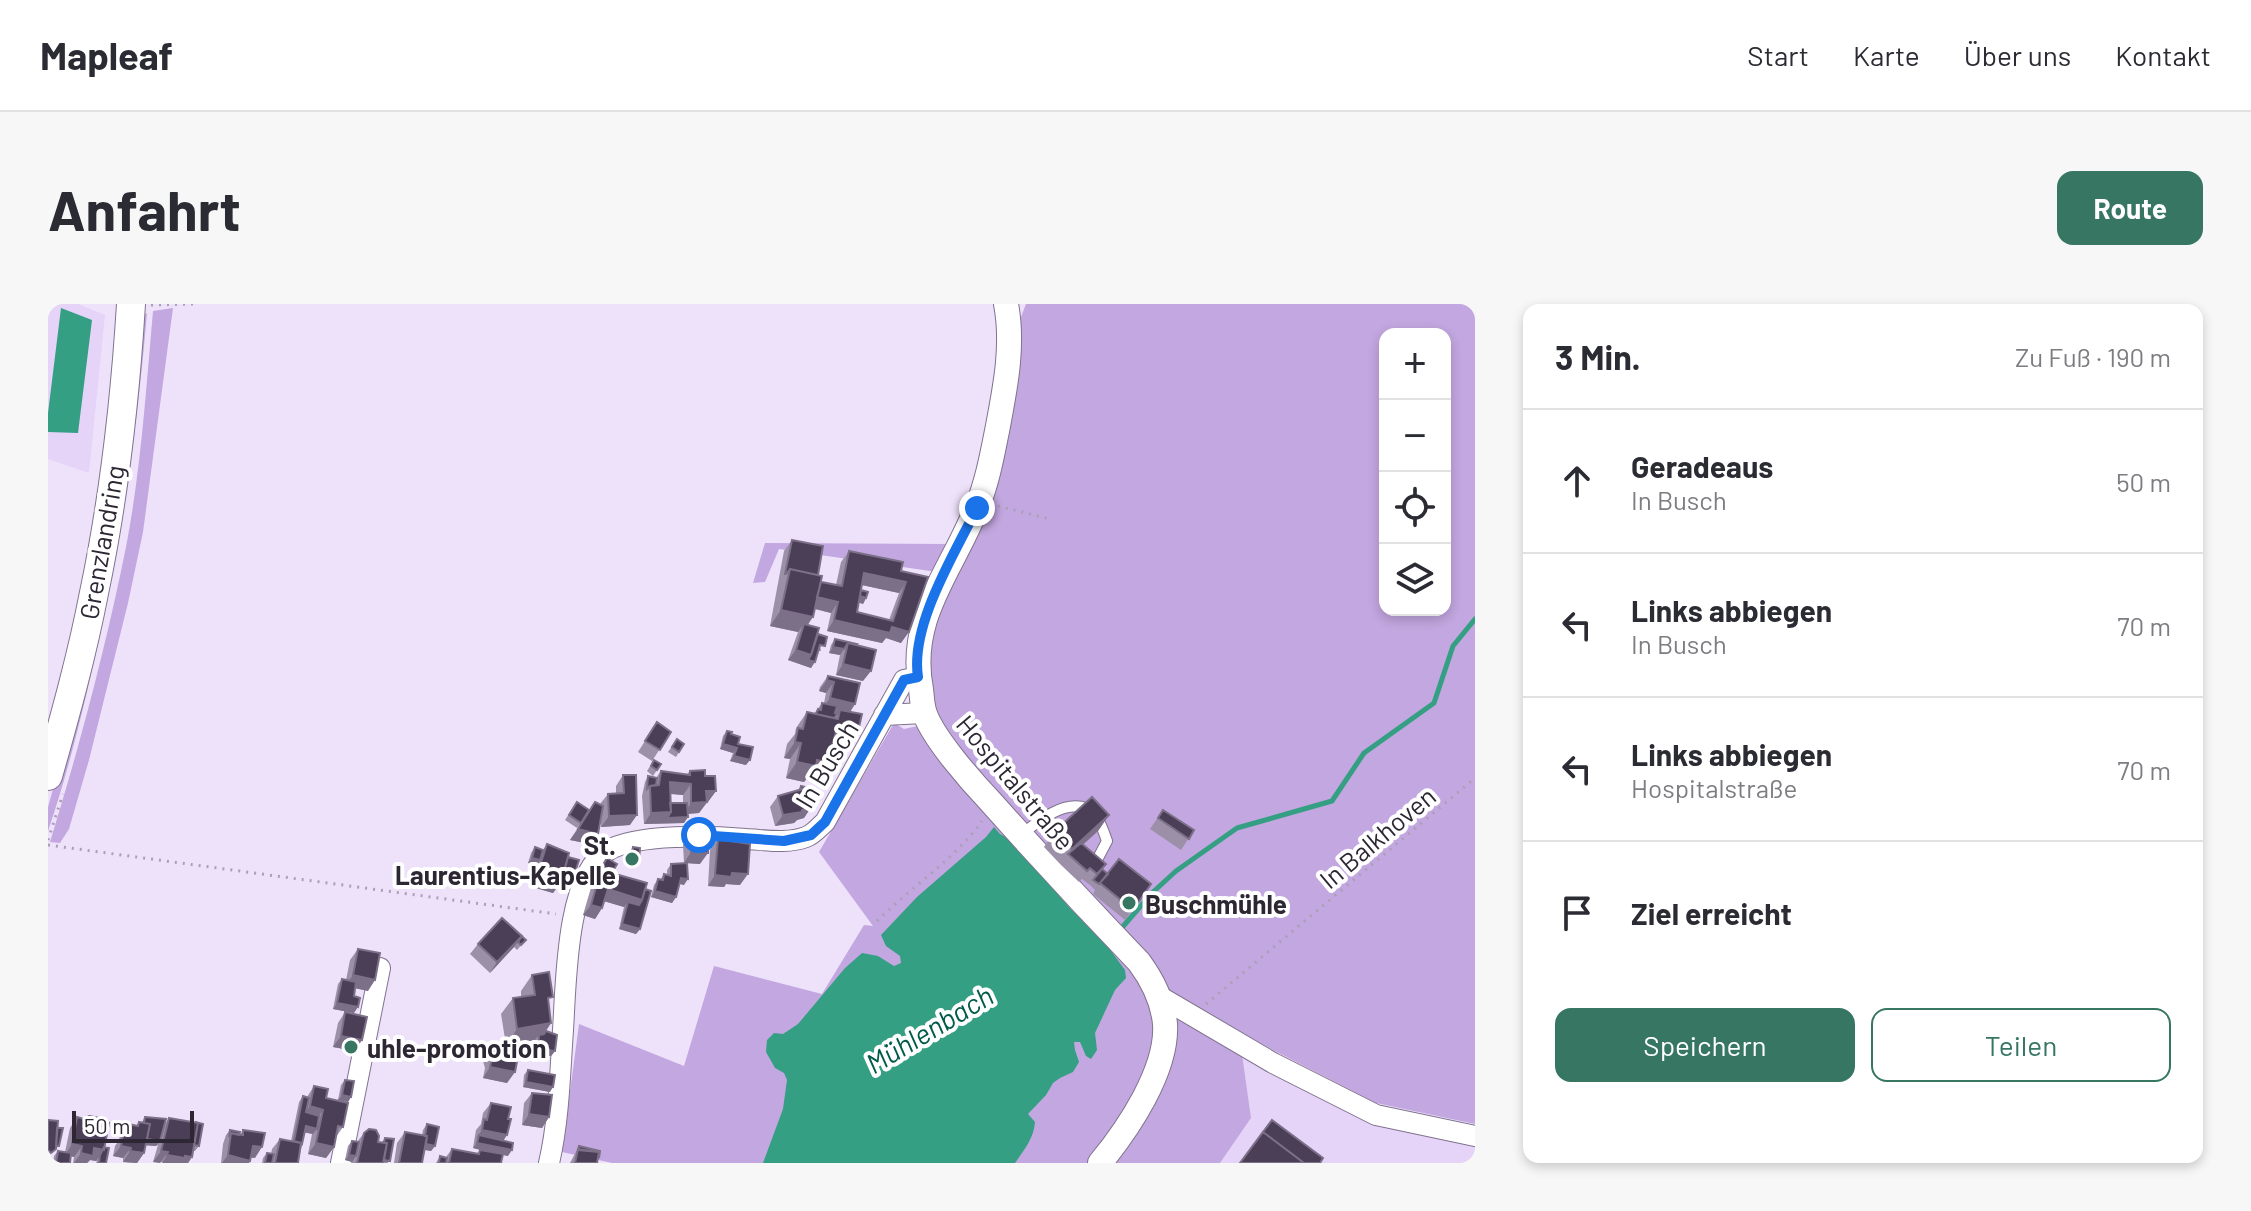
<!DOCTYPE html>
<html lang="de">
<meta charset="utf-8">
<style>
body{margin:0;font-family:Barlow,sans-serif;background:#f7f7f7;color:#2b2b33}
.controls{position:absolute;right:24px;top:24px;display:grid;overflow:hidden;border-radius:16px;box-shadow:0 4px 12px #0003}
.controls button{width:72px;height:72px;display:grid;place-items:center;padding:0;border:0;border-bottom:2px solid #e1e1e2;background:#fff;color:#2b2b33;font:40px sans-serif}
.scale{position:absolute;left:24px;bottom:20px;width:122px;box-sizing:border-box;padding-left:8px;border:4px solid #2d2733;border-top:0;font-size:22px;line-height:28px;white-space:nowrap;color:#2d2733;-webkit-text-stroke:6px #fff;paint-order:stroke}
.stop{position:absolute;width:24px;height:24px;margin:-18px;border:6px solid #1a73e8;border-radius:50%;background:#fff}
.stop.end{background:#1a73e8;border-color:#fff;box-shadow:0 2px 8px #0008}
.list{margin:0;padding:0;list-style:none}
h2{display:flex;justify-content:space-between;align-items:center;height:104px;margin:0;padding:0 32px;font-size:34px}
h2 small{font-size:26px;font-weight:400;color:#7c7c81}
.list li{display:grid;grid-template-columns:52px 1fr auto;gap:24px;align-items:center;box-sizing:border-box;height:144px;padding:0 32px;border-top:2px solid #e1e1e2}
.list b{display:block;font-size:30px;white-space:nowrap}
.list p{margin:0;font-size:26px;white-space:nowrap;color:#7c7c81}
.list em{font-size:26px;font-style:normal;color:#7c7c81}
.actions{display:flex;gap:16px;padding:24px 32px}
.actions a{flex:1;padding:18px 0;border:2px solid #367663;border-radius:16px;text-align:center;font-size:28px;color:#367663}
.actions .main{background:#367663;color:#fff}
.icon{flex:none;width:44px;height:44px;fill:none;stroke:currentColor;stroke-width:2;stroke-linecap:round;stroke-linejoin:round}
.map{position:relative;flex:none;width:1427px;height:859px;overflow:hidden;border-radius:16px}
header{display:flex;align-items:center;gap:48px;box-sizing:border-box;height:112px;padding:0 40px;background:#fff;border-bottom:2px solid #e1e1e2}
header strong{font-size:38px}
nav{display:flex;gap:44px;margin-inline-start:auto;font-size:28px}
.intro{display:flex;align-items:center;justify-content:space-between;box-sizing:border-box;height:192px;padding:0 48px}
h1{margin:0;font-size:56px}
.button{padding:20px 36px;border-radius:16px;background:#367663;color:#fff;font-size:28px;font-weight:700}
main{display:flex;gap:48px;padding:0 48px}
aside{flex:1;background:#fff;border-radius:16px;box-shadow:0 4px 12px #0003}
.map>svg:first-child{display:block}
</style>
<header>
<strong>Mapleaf</strong>
<nav><a>Start</a><a>Karte</a><a>Über uns</a><a>Kontakt</a></nav>
</header>
<div class="intro"><h1>Anfahrt</h1><a class="button">Route</a></div>
<main>
<div class="map">
<svg width="1427" height="859" viewBox="0 0 1427 859">
<rect width="100%" height="100%" fill="#eee2fb"/>
<path fill="#e5d3f8" d="M0,0H30L57,11L41,169L0,155Z
M1194,750L1321,815L1427,837V859H1172L1203,814Z"/>
<path fill="#c3a7e0" fill-rule="evenodd" d="M978,0H1427V820L1328,799L1196,731L1194,750L1203,814L1172,859H564L514,848L531,720L636,762L666,662L774,690L816,621L825,622L771,548L846,419L856,425L874,421L879,383L881,335L908,271L950,148L973,13ZM1337,30H1397V306H1337Z
M125,4L95,228L80,299L41,456L21,525L12,539L2,538C32,441 58,342 78,243C93,165 98,86 105,7Z
M99,9C88,140 69,264 38,392C27,438 15,483 0,527V503L26,410L90,16Z
M717,239L903,240L889,268L731,245L717,278L705,279Z"/>
<path fill="#359f83" d="M13,4L44,16L30,129L0,128V109Z
M946,523L952,530L963,536L1021,603L1060,643L1077,666L1078,674L1067,686L1047,729L1049,746L1043,755L1038,752L1032,738H1026L1027,746L1031,758L1025,768L1012,774L1005,779L998,791L980,810L987,818C986,834 976,846 967,859H715L735,805L739,776L736,769L727,764L718,748L719,736L726,729L735,730L750,720L797,664L814,649L830,652L846,662L853,659L852,652L838,642L833,631L869,593L938,533Z"/>
<g fill="none" stroke-linecap="round" stroke-linejoin="round">
<path stroke="#359f83" stroke-width="5" d="M1071,627L1104,589L1128,567L1189,524L1284,497L1316,449L1386,399L1405,342L1427,315"/>
<defs>
<path id="service" d="M973,531C989,518 1015,496 1038,504C1050,509 1055,526 1059,537L1049,556"/>
<path id="minor" d="M836,411L876,409
M1111,692L1225,759L1328,811L1427,832
M293,859L332,664
M501,859C511,816 512,769 515,726C518,681 518,572 559,547C589,529 663,532 698,535C718,536 739,540 758,533C766,530 771,523 777,518L856,376L870,373"/>
<path id="tertiary" d="M958,0C966,42 957,85 949,127C944,152 939,179 929,203C904,267 859,313 873,385C874,393 874,402 877,410C886,435 923,477 942,497C991,552 1040,605 1091,658C1105,677 1115,697 1117,720C1120,766 1080,825 1052,859"/>
<path id="secondary" d="M0,472C17,412 34,351 46,289C66,194 77,97 83,0"/>
</defs>
<use href="#service" stroke="#80738e" stroke-width="12"/>
<use href="#minor" stroke="#80738e" stroke-width="22"/>
<use href="#tertiary" stroke="#80738e" stroke-width="26"/>
<use href="#secondary" stroke="#80738e" stroke-width="30"/>
<path stroke="#aaa0b5" stroke-width="3" stroke-dasharray="2 6" stroke-linecap="butt" d="M103,1L146,0
M950,202L1002,215
M0,536L15,490
M0,541L508,610
M829,617C863,583 906,556 934,517
M1158,700L1427,474"/>
<use href="#service" stroke="#fff" stroke-width="10"/>
<use href="#minor" stroke="#fff" stroke-width="20"/>
<use href="#tertiary" stroke="#fff" stroke-width="24"/>
<use href="#secondary" stroke="#fff" stroke-width="28"/>
</g>
<path fill="#9c90a9" fill-rule="evenodd" d="M744,236L770,271L773,278L788,281L793,258L801,247L853,267L880,273L853,339L838,334L834,339L779,327L783,309L767,305L760,321L770,330L773,347H770L763,364L740,356L750,328L722,322L736,247ZM814,281L851,289L841,316L809,308L811,298L815,300L818,294L813,286Z
M787,335L809,340L815,377L788,371L792,351L781,349L783,341Z
M780,372L807,400L802,408L798,448L789,446L774,476L760,473L756,478L738,474L742,455L736,454L739,440L747,430L748,424L759,408L766,410L774,399H776L778,389L771,387L772,383Z
M609,418L623,428L604,457L590,448Z
M679,427L690,440L698,461L682,457L685,449L672,445L675,432Z
M629,435L636,440L628,453L620,448Z
M606,456L613,460L605,472L599,467Z
M613,467L639,470L642,467L657,472L668,487L651,509L640,510L636,519L596,520L594,492L597,478L600,472L608,474ZM622,490L635,491V499H622Z
M575,471L582,521L553,523V514L550,530L542,540L522,536L533,519L529,524L517,516L525,504L533,519L552,500L560,490L568,489V482Z
M753,482L766,499L763,503L756,514L749,516L746,519L727,522L722,503L730,492L750,486Z
M1115,506L1146,526L1133,546L1102,525Z
M1061,511L1050,527L1036,540L1054,565L1060,570L1103,580L1077,616L1045,590L1047,586L1042,581L1034,575L1031,578L1013,561L996,543L1007,527Z
M642,531L652,560L639,559L636,581L632,580L628,593L624,599L603,593L606,581L610,575L612,576L616,570L619,571V566L623,560L636,559L635,541Z
M670,535L692,581L678,580L676,583L660,582L662,546Z
M499,540L520,553L521,580L513,578L505,589L481,582L488,561L480,559L483,549L487,543L495,546Z
M585,543L587,562L579,561L581,549Z
M555,559L564,569L597,585L592,625L588,630L571,625L576,603L556,597L554,604L547,615L535,611L545,577Z
M478,636L469,646L466,643L442,669L422,650L430,640Z
M310,645L320,687L307,684L306,692V709L285,705L290,680L294,675L298,676L302,656Z
M484,671L500,699L503,719L498,727L507,747L503,752L486,750L487,736L458,741L453,710L465,694L473,693V687Z
M297,708L307,747L285,743L290,719Z
M444,740L465,746L459,779L435,774L437,764L435,757L439,753L440,746Z
M480,766L502,788L475,783L476,771Z
M297,776L303,793L300,798L290,796L293,781Z
M266,782L278,794L295,823L288,833L286,843L278,854L260,850L264,830L257,828L250,859H214L215,854L219,849L223,850L224,845L232,835L243,837L251,798L255,792L259,793Z
M484,789L501,813L494,824L474,821L476,799Z
M443,799L460,852L455,851L453,859H388L392,852L398,853L404,845L429,850L432,846L425,844L428,826L433,820L435,809Z
M29,813L51,818L56,843L58,859H48L49,857L42,856L39,859H25L26,853L23,852L22,859H5L6,852L10,847L17,848L22,824Z
M97,813L117,820L121,814L151,842L147,847H145L144,853L140,859L105,858L110,841L108,842L98,841L96,849L89,859L75,858V854L65,852L67,842L71,836L72,831L80,820L88,822L91,818H94Z
M379,820L387,842L383,847L377,846L374,859H346L349,839L357,828L374,831L375,826Z
M182,826L192,831L195,826L207,854L203,853L201,859H173L175,840L178,831Z
M316,829L330,838H334L337,834L340,859H304V858L297,856L300,842L304,837L309,838Z
M531,842L549,859H522Z"/>
<path fill="#7c6f88" d="M816,269L858,278L851,289L809,280Z
M810,291L818,294L815,300L806,297Z
M767,292L790,298L783,309L760,303Z
M733,306L765,313L754,329L756,320L750,328L722,322Z
M786,316L844,323L861,328L853,339L838,334L834,339L779,327Z
M785,343L796,345L792,351L781,349Z
M748,346L763,351L767,358L763,364L740,356Z
M795,360L823,367L815,377L788,371Z
M779,376L786,378L778,389L771,387Z
M782,394L807,400L800,411L792,406L790,409L774,405Z
M788,428L809,432L798,448L776,444Z
M747,438L753,439L742,455L736,454Z
M675,440L689,444L685,449L672,445Z
M686,452L702,456L698,461L682,457Z
M769,456L786,460L774,476L760,473L756,478L738,474L749,458Z
M622,478L643,480L635,491L614,489Z
M658,487H668L660,498L651,497Z
M659,498L651,509L636,510L643,499Z
M766,499L756,514L749,516L746,519L727,522L735,511Z
M623,508L640,513L636,519L596,520L603,509Z
M589,511L582,521L553,523L561,512Z
M1061,511L1050,527L1022,552L1020,550L1024,545Z
M530,525L550,530L542,540L522,536Z
M643,548L660,549L652,560L636,559Z
M484,554L492,556L489,561L480,559Z
M583,555L591,556L587,562L579,561Z
M684,569L700,570L692,581L678,580L676,583L660,582L667,571Z
M489,571L513,578L505,589L481,582Z
M512,571L525,575L521,580L509,577Z
M633,574L640,575L636,581L629,579Z
M560,585L594,596L587,606L580,598L576,603L552,596Z
M607,587L628,593L624,599L603,593Z
M543,601L554,604L547,615L535,611Z
M574,620L592,625L588,630L571,625Z
M474,632L466,643L442,669L449,658Z
M305,671L327,676L320,687L297,682Z
M289,699L310,703L306,709L285,705Z
M503,719L492,735L491,731L487,736L458,741L469,725Z
M293,732L314,736L307,747L285,743Z
M490,745L507,747L503,752L486,750Z
M442,763L467,768L459,779L435,774Z
M478,778L505,783L502,788L475,783Z
M294,791L303,793L300,798L290,796Z
M262,802L275,806L267,817L254,813Z
M481,810L501,813L494,824L474,821Z
M258,822L269,825L265,830L254,828Z
M434,826L459,831L452,842L431,831L426,837Z
M96,835L112,837L108,842L92,841Z
M268,839L286,843L278,854L260,850Z
M429,839L464,846L460,852L425,844Z
M24,840L34,842L26,853L17,851Z
M375,840L387,842L383,847L371,845Z
M73,842L83,844L75,854L65,852Z
M205,842L214,843L207,854L197,853Z
M46,844L56,846L48,857L42,856L39,859H26L33,849Z
M82,847L96,849L89,859L75,858Z
M113,847L120,848L112,859L105,858Z
M119,851L137,852L144,853L140,859H114Z
M180,851L202,857L201,859H174Z
M301,851L308,852L304,858L297,856Z"/>
<path fill="#4b3e57" stroke="#7c6f88" stroke-width="2" fill-rule="evenodd" d="M744,236L775,242L770,271L742,265L738,270H737Z
M801,247L855,258L853,267L880,273L861,328L844,323L842,329L786,316L790,298L769,293L773,278L794,282ZM816,269L858,278L845,317L809,308Z
M742,265L774,272L765,313L733,306Z
M813,286L820,288L818,294L812,292Z
M756,320L771,324L763,351L748,346Z
M770,330L779,333L777,342L772,341L767,358L760,356L763,351Z
M787,335L809,340L808,341L800,339L796,345L785,343Z
M800,339L828,346L823,367L795,360Z
M780,372L812,379L807,400L782,394L786,378L779,376Z
M774,399L789,402L787,409H790L786,414L768,410L770,405L773,406Z
M792,406L814,410L809,432L788,428L784,442L789,443L786,460L769,456L768,462L749,458L753,439L747,438L750,424L755,425L759,408L790,415Z
M609,418L623,428L612,446L597,437Z
M679,427L684,428L683,430L692,433L690,440L705,443L702,456L686,452L689,444L675,440Z
M629,435L636,440L631,448L624,443Z
M606,456L613,460L609,466L603,462Z
M657,466V472H667L668,487H658L659,498L643,499V480L622,478L623,508L603,509L602,482L611,481L613,467L642,471V467Z
M575,471H588L589,511L561,512L560,490L576,489Z
M600,472L609,474L608,481L602,482L599,485Z
M753,482L769,486L766,499L762,500L758,484L752,486Z
M758,484L763,503L754,506V508L735,511L730,492Z
M1044,493L1061,511L1024,545L1007,527Z
M529,498L541,506L533,519L521,511Z
M547,498L555,502L550,530L530,525Z
M622,499H639L640,513L619,514L623,508Z
M1115,506L1146,526L1141,535L1110,514Z
M660,530V549L643,548L642,531Z
M670,535L702,540L700,570L684,569L683,573L667,571Z
M1033,539L1058,560L1049,570L1042,564L1039,567L1020,550Z
M499,540L521,549L513,578L489,571Z
M487,543L495,546L492,556L484,554Z
M585,543L592,544L591,556L583,555Z
M520,553L531,556L525,575L515,572Z
M559,554L569,560L564,569L553,566L549,571Z
M1071,555L1103,580L1085,606L1052,579Z
M639,559L640,575L633,574L628,593L607,587L610,575L615,576L616,570L623,572V560Z
M1054,565L1060,570L1051,580L1045,576Z
M553,566L599,579L594,596L560,585L554,604L543,601Z
M597,585L603,587L592,625L574,620L580,598L591,601L594,596Z
M454,614L474,632L449,658L430,640Z
M466,625L478,636L473,641L470,638L474,632Z
M310,645L332,649L327,676L305,671Z
M501,668L505,693L500,694L503,719L469,725L465,694L487,691L484,671Z
M294,675L308,678L306,692L312,694L310,703L289,699Z
M297,708L319,713L314,736L293,732Z
M498,727L509,731L507,747L490,745L491,731L496,730Z
M444,740L465,743V746L446,742L443,748Z
M446,742L471,747L467,768L442,763L444,754L443,746Z
M480,766L507,771L505,783L478,778Z
M297,776L306,777L303,793L294,791Z
M266,782L280,785L278,794L300,799L295,823L290,822L286,843L268,839L275,806L262,802Z
M484,789L504,791L501,813L481,810Z
M255,792L261,794L258,808L271,812L269,825L258,822L254,840L253,839L246,837Z
M443,799L463,803L460,815H463L459,831L434,826L436,815L439,816Z
M41,812L52,814L51,818L61,819L56,846L46,844L45,852L33,849L34,842L24,840L29,813L36,815Z
M97,813L118,815L112,837L99,835L102,820L96,819Z
M121,814L150,819L144,853L137,852V854L119,851L120,848L113,847Z
M0,816L10,817L8,845L3,849L0,846Z
M1224,816L1275,854L1272,859H1256L1215,828Z
M91,818L102,820L96,849L82,847L83,844L73,842L75,831L78,832L80,820L90,822Z
M147,818L155,820L151,842L146,841L150,819Z
M379,820L391,823L387,842L378,840L379,832H377Z
M9,824H15L11,842H8Z
M321,825L328,826L331,832L330,838L339,839L335,859H309L316,829Z
M182,826L192,828L191,831L183,829L181,833Z
M195,826L217,829L214,843L205,842L202,857L180,851L183,829L195,831Z
M357,828L379,832L374,859H351Z
M1215,828L1256,859H1192Z
M431,831L465,839L464,846L429,839Z
M337,834L346,835L342,857L336,856L339,839H336Z
M232,835L253,839L250,859H227Z
M304,837L311,838L308,852L301,851Z
M531,842L552,847L551,854V848L530,846Z
M56,843L61,844L58,859H51L52,851Z
M404,845L431,850L432,846L455,850L453,859H401Z
M530,845L551,848L549,859H527Z
M10,847L23,849L22,859H8Z
M219,849L226,850L224,859H217Z
M392,852L399,854L398,859H391Z"/>
<g fill="none" stroke-linecap="round" stroke-linejoin="round">
<path stroke="#1a73e8" stroke-width="10" d="M651,531L736,537L763,531L777,518L856,376L870,373C862,321 906,251 929,204"/>
</g>
<g fill="#367663" stroke="#fff" stroke-width="3">
<circle cx="584" cy="555" r="8"/>
<circle cx="1081" cy="599" r="8"/>
<circle cx="303" cy="743" r="8"/>
</g>
<g text-anchor="middle" dominant-baseline="central" stroke-width="8" stroke-linejoin="round" paint-order="stroke">
<g font-size="26" fill="#2d2733" stroke="#fff">
<text transform="translate(53 238) rotate(-80)">Grenzlandring</text>
<text transform="translate(778 460) rotate(-59)">In Busch</text>
<text transform="translate(968 478) rotate(50)">Hospitalstraße</text>
<text transform="translate(1329 533) rotate(-40)">In Balkhoven</text>
</g>
<g font-size="26" font-weight="bold" fill="#2d2733" stroke="#fff" text-anchor="start">
<text x="568" y="540" text-anchor="end">St.<tspan x="568" dy="30">Laurentius-Kapelle</tspan></text>
<text x="1097" y="599">Buschmühle</text>
<text x="319" y="743">uhle-promotion</text>
</g>
<g font-size="28" font-style="italic" fill="#005b48" stroke="#fff">
<text transform="translate(881 725) rotate(-31)">Mühlenbach</text>
</g>
</g>
</svg>
<div class="controls">
<button>+</button>
<button>−</button>
<button><svg class="icon" aria-label="locate" viewBox="0 0 24 24"><circle cx="12" cy="12" r="6"/><path d="M12 2v4M12 18v4M2 12h4M18 12h4"/></svg></button>
<button><svg class="icon" aria-label="layers" viewBox="0 0 24 24"><path d="M12 4l9 5-9 5-9-5zM3 14l9 5 9-5"/></svg></button>
</div>
<div class="scale">50 m</div>
<div class="stop" style="left:651px;top:531px"></div>
<div class="stop end" style="left:929px;top:204px"></div>
</div>
<aside>
<h2>3 Min.<small>Zu Fuß · 190 m</small></h2>
<ul class="list">
<li><svg class="icon" aria-label="ahead" viewBox="0 0 24 24"><path d="M12 20V5M6 11l6-6 6 6"/></svg><div><b>Geradeaus</b><p>In Busch</p></div><em>50 m</em></li>
<li><svg class="icon" aria-label="left" viewBox="0 0 24 24"><path d="M17 20v-9H6M10 6l-5 5 5 5"/></svg><div><b>Links abbiegen</b><p>In Busch</p></div><em>70 m</em></li>
<li><svg class="icon" aria-label="left" viewBox="0 0 24 24"><path d="M17 20v-9H6M10 6l-5 5 5 5"/></svg><div><b>Links abbiegen</b><p>Hospitalstraße</p></div><em>70 m</em></li>
<li><svg class="icon" aria-label="arrive" viewBox="0 0 24 24"><path d="M6 21V4h12l-3 4 3 4H6"/></svg><div><b>Ziel erreicht</b></div></li>
</ul>
<div class="actions"><a class="main">Speichern</a><a>Teilen</a></div>
</aside>
</main>
